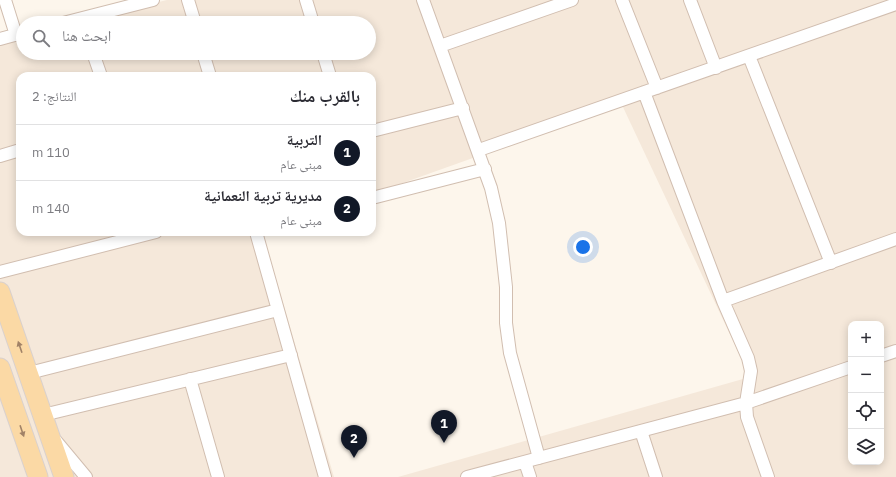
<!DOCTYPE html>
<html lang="ar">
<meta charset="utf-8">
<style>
body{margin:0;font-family:"IBM Plex Sans","Noto Naskh Arabic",sans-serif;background:#f7f7f7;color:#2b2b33;direction:rtl}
.controls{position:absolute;right:12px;bottom:12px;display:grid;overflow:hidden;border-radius:8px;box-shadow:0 2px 10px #0003}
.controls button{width:36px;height:36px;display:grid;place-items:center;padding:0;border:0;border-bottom:1px solid #e1e1e2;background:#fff;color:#2b2b33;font:20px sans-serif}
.you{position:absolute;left:583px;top:247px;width:14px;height:14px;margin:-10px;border:3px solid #fff;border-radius:50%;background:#1a73e8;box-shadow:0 0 0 6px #1a73e833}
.badge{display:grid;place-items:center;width:26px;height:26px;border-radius:50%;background:#111827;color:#fff;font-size:13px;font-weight:700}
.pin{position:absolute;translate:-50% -33px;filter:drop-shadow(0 1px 2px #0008)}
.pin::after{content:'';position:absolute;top:21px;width:14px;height:12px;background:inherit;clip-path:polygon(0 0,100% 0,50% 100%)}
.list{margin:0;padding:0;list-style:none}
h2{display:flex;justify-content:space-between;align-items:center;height:52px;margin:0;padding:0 16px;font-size:17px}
h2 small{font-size:13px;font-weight:400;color:#7c7c81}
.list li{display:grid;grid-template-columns:26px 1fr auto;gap:12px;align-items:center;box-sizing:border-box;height:56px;padding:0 16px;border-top:1px solid #e1e1e2}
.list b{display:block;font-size:15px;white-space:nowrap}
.list p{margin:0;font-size:13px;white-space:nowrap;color:#7c7c81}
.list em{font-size:13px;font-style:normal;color:#7c7c81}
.icon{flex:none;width:22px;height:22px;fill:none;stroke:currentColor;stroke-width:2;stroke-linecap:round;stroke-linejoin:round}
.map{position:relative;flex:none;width:896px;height:477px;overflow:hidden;direction:ltr}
.search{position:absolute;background:#fff;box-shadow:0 2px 10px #0003;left:16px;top:16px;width:360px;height:44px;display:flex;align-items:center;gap:10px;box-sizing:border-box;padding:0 14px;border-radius:22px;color:#7c7c81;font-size:15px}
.panel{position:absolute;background:#fff;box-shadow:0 2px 10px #0003;left:16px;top:72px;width:360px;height:164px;border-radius:12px;direction:rtl}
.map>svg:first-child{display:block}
</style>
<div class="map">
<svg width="896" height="477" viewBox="0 0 896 477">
<rect width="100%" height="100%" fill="#fdf6ec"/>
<path fill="#f5e8da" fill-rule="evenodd" d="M167,0H896V477H398L750,377L622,105L372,194V76H20V232H270L263,235L334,477H0V40L23,35V53H369V23H71ZM851,324H881V462H851Z"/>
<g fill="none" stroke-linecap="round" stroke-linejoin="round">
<defs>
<path id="minor" d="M5,0L16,35
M188,0L195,23
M306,0L313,23
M423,0L491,188L499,223L506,287V323L510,353L539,458
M622,0L657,88
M690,0L716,68
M63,23L153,0
M0,39L22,33
M440,46L572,0
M93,53L101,76
M203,53L210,76
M323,53L330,76
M749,56L831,263
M644,92L723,301L748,358L751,371L746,403L747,417L768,477
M372,131L463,108
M479,150L896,4
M0,156L20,150
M372,198L485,169
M256,232L325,477
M0,272L156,232
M723,301L896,239
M881,356L896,351
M29,373L278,310
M190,379L218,477
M43,415L291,355
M641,431L656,477
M56,441L86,477
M525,462L530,477
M467,477L746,403L851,367"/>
<path id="primary" d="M0,292L64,477
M0,368L38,477"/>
</defs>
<use href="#minor" stroke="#d1beb0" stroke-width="14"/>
<use href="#primary" stroke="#dad1cd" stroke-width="21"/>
<use href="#minor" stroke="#fff" stroke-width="12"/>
<use href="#primary" stroke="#fbd9a5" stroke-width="19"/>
</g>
<defs><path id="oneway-solid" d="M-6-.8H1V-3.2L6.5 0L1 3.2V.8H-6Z"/></defs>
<g fill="#a18267">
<use href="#oneway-solid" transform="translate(20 347) rotate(-109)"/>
<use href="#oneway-solid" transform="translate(22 431) rotate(71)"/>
</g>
</svg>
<div class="controls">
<button>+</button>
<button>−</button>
<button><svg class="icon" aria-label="locate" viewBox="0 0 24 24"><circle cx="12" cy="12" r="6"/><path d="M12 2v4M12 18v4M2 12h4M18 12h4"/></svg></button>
<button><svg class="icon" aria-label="layers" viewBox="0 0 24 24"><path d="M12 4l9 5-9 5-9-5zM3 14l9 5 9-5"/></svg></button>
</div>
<div class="you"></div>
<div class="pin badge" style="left:444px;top:443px">1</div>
<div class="pin badge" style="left:354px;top:458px">2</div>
<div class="search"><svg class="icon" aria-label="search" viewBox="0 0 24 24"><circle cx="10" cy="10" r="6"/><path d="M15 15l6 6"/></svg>ابحث هنا</div>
<section class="panel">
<h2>بالقرب منك<small>النتائج: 2</small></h2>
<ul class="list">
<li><span class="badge">1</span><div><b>التربية</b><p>مبنى عام</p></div><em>110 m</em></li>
<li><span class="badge">2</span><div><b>مديرية تربية النعمانية</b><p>مبنى عام</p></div><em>140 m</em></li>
</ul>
</section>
</div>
